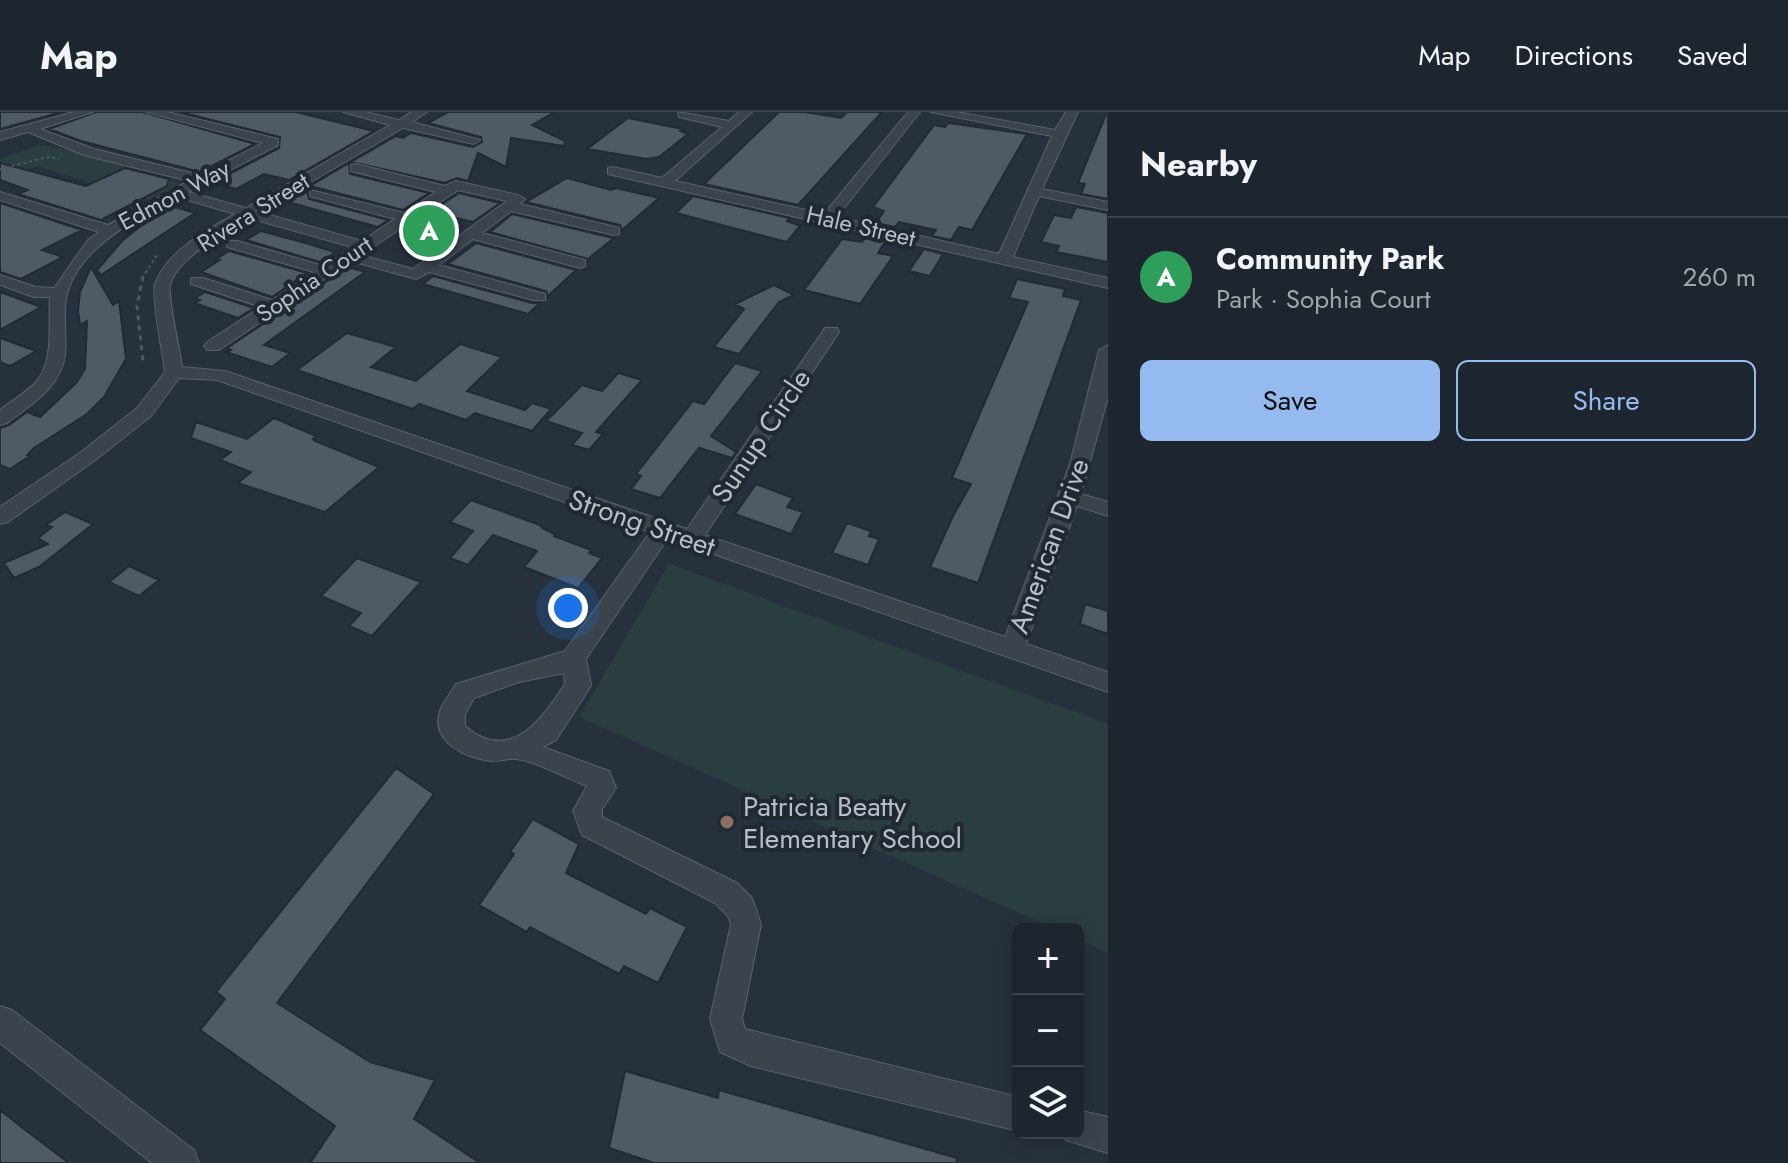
<!DOCTYPE html>
<meta charset="utf-8">
<style>
body{margin:0;font-family:Jost,sans-serif;background:#252d36;color:#f1f3f6}
.controls{position:absolute;right:24px;bottom:24px;display:grid;overflow:hidden;border-radius:12px;box-shadow:0 4px 20px #0003}
.controls button{width:72px;height:72px;display:grid;place-items:center;padding:0;border:0;border-bottom:2px solid #3b424a;background:#1d252e;color:#f1f3f6;font:40px sans-serif}
.you{position:absolute;left:568px;top:496px;width:28px;height:28px;margin:-20px;border:6px solid #fff;border-radius:50%;background:#1a73e8;box-shadow:0 0 0 12px #1a73e833}
.badge{display:grid;place-items:center;width:52px;height:52px;border-radius:50%;background:#95baef;color:#fff;font-size:26px;font-weight:700}
.pin{position:absolute;translate:-50% -50%;border:4px solid #fff;box-shadow:0 2px 8px #0006}
.list{margin:0;padding:0;list-style:none}
h2{display:flex;justify-content:space-between;align-items:center;height:104px;margin:0;padding:0 32px;font-size:34px}
h2 small{font-size:26px;font-weight:400;color:#a0a5aa}
.list li{display:grid;grid-template-columns:52px 1fr auto;gap:24px;align-items:center;box-sizing:border-box;height:120px;padding:0 32px;border-top:2px solid #3b424a}
.list b{display:block;font-size:30px;white-space:nowrap}
.list p{margin:0;font-size:26px;white-space:nowrap;color:#a0a5aa}
.list em{font-size:26px;font-style:normal;color:#a0a5aa}
.actions{display:flex;gap:16px;padding:24px 32px}
.actions a{flex:1;padding:18px 0;border:2px solid #95baef;border-radius:12px;text-align:center;font-size:28px;color:#95baef}
.actions .main{background:#95baef;color:#111}
.icon{flex:none;width:44px;height:44px;fill:none;stroke:currentColor;stroke-width:2;stroke-linecap:round;stroke-linejoin:round}
.map{position:relative;flex:none;width:1108px;height:1051px;overflow:hidden}
header{display:flex;align-items:center;gap:48px;box-sizing:border-box;height:112px;padding:0 40px;background:#1d252e;border-bottom:2px solid #3b424a}
header strong{font-size:38px}
nav{display:flex;gap:44px;margin-inline-start:auto;font-size:28px}
main{display:flex}
aside{flex:1;background:#1d252e}
.map>svg:first-child{display:block}
</style>
<header>
<strong>Map</strong>
<nav><a>Map</a><a>Directions</a><a>Saved</a></nav>
</header>
<main>
<div class="map">
<svg width="1108" height="1051" viewBox="0 0 1108 1051">
<rect width="100%" height="100%" fill="#27313d"/>
<path fill="#2a3e3f" d="M42,33L90,42L180,72L149,88L36,54L0,66V46Z
M669,452L1108,612V841L1078,827V817H1055L579,605Z"/>
<path fill="#505a67" stroke="#222a34" stroke-width="2" d="M0,0H62L0,17Z
M96,0H143L255,32L200,60L81,29L49,17Z
M180,0H296L374,19L289,68L264,62L236,77L212,71L279,36L280,25Z
M448,0H555L532,13L565,29L564,34L511,26L506,55L478,41L468,69L457,66L445,71L351,50L396,24L403,26L411,21L473,35L482,30L481,25L428,11Z
M779,0H805L841,6L847,0H882L798,93L704,72Z
M1106,2L1108,3V87L1081,82L1085,72L1078,71Z
M628,6L683,17L680,19L688,22L659,45L647,47L587,37Z
M948,11L1027,22L972,118L959,115L951,128L932,124L936,118L899,110L895,115L876,111L884,99L873,95L934,13L945,15Z
M0,51L86,74L125,56L169,67L167,74L101,108L18,82L28,78L0,68Z
M349,51L350,62L429,81L403,98L310,74Z
M567,66L611,78L616,76L659,86L622,118L620,113L526,90Z
M307,79L309,87L388,108L378,115L288,90Z
M459,81L500,91L473,110L443,103L414,124L400,120Z
M693,84L789,106L787,109L800,114L787,130L676,101Z
M0,91L82,118L42,138L63,145L21,167L0,160Z
M168,93L195,101L101,163L97,158L123,128Z
M1076,95L1108,101V150L1056,140L1059,134L1041,130L1054,103L1071,106Z
M512,102L613,126H614L588,147L490,120Z
M261,119L302,130L335,140L323,151L246,128Z
M866,124L886,128L878,141L893,144L860,192L804,178L842,127L862,130Z
M476,131L576,158L548,184L546,179L448,152Z
M924,137L943,142L930,164L909,159Z
M229,139L307,161L272,185L201,160L220,148L216,147Z
M91,155L113,193L119,189L126,247L104,285L87,302L34,336L27,343L30,344L10,357L0,353V316L9,313L27,300L40,305L76,271L85,257L87,209L80,213L78,199L80,180Z
M348,155L365,160L264,233L290,241L272,255L226,240L231,238L227,236Z
M433,164L532,191H540L528,202L423,172Z
M1017,167L1065,177L1063,184L1081,188L978,471L930,455L953,404L971,372L952,366L1028,190L1009,186Z
M774,173L794,183L779,190L739,242L714,235L744,197L735,192Z
M0,180L41,195L0,218Z
M205,180L254,196L238,206L194,191L200,188L195,186Z
M347,221L396,235L371,255L416,269L460,232L502,245L467,279L525,298L532,291L551,297L532,319L475,301L466,308L419,292L413,297L297,258Z
M0,226L36,239L10,254L0,250Z
M735,251L762,259L711,324L736,340L732,346L699,336L660,386L631,377L641,364L636,362L693,289L704,292Z
M618,261L642,268L596,320L603,322L589,338L572,333L582,321L546,309L582,273L602,279Z
M274,306L316,324L313,327L315,329L379,355L325,400L238,371L251,360L220,348L231,340L191,326L196,310L247,327Z
M756,372L793,386L787,395L803,400L791,422L735,402Z
M471,388L540,413L542,416L555,422L554,424L591,438L589,441L602,446L578,476L524,455L537,439L493,423L468,453L450,446L473,419L450,410Z
M65,400L93,412L39,455L14,466L4,451L48,432L38,426L52,415L46,413Z
M847,411L871,419L869,424L879,427L868,453L832,441Z
M357,446L421,470L372,524L349,514L361,501L321,484Z
M129,454L159,468L139,484L109,470Z
M1085,492L1108,499V522L1080,512Z
M396,656L434,682L277,891L370,950L435,968L414,1007L480,1051H310L335,1014L200,918L225,887L216,880Z
M533,707L579,732L566,761L646,802L650,796L687,815L658,871L624,854L619,862L530,815L527,820L479,793L514,742L510,740Z
M625,959L718,986L719,978L957,1046L956,1051H654L609,1036Z
M0,998L24,1017L69,1051H0Z"/>
<g fill="none" stroke-linecap="round" stroke-linejoin="round">
<defs>
<path id="minor" d="M74,0H93L40,17L94,37L200,63L263,31L146,0H167L278,27V33L188,80L246,96L390,13L343,0H365L399,8L412,0H427L412,10L480,28L474,32L403,16L259,100L362,129L395,107L310,84V78L404,101L436,80L351,59V53L356,52L445,74L456,69L518,83L525,87L520,92L619,116V122L614,123L511,99L482,121L585,148V154L580,156L473,127L439,153L545,182V188H533L429,160L416,167L351,149L219,238H207L204,234L207,230L261,195L191,172V166H203L272,188L314,160L227,135V129H237L324,154L352,135L249,106C227,119 175,147 170,174C168,189 180,237 182,255L225,259L687,417L825,216H837L839,220L705,423L1005,525L1070,352L1099,238L1108,233V285L1081,382L1108,390V404L1077,394L1026,532L1108,560V580L668,426L586,547L591,573L587,580L556,628L543,635L609,659L616,676L602,697V705L737,771L752,786L761,812L742,907L745,917L1018,985V1019L751,954L720,940L710,907L731,812L728,804L715,791L582,723L573,699L587,674C567,667 536,649 516,647C508,646 499,650 491,649C466,646 430,630 440,599C443,590 451,581 456,572L565,539L650,420L217,268L179,266L151,304L94,349L8,410L0,412V395L80,341L137,296L165,260C163,243 151,184 155,172C167,139 207,118 235,102L177,85C137,106 75,137 66,187C63,205 67,224 65,243C61,276 31,292 7,311L0,313V298C11,289 26,281 35,271C55,251 48,212 50,185H34L0,173V163L36,175L54,176L88,128L99,120L0,88V80L108,113L189,69L84,43L28,20L0,28V20ZM458,78L507,89L413,157L361,143ZM564,561L565,572C542,607 510,653 465,614V602L474,586L519,570Z
M678,0L729,9L739,0H752L675,69L824,102L908,0H920L837,105L999,142L1052,24L931,0H957L1055,18L1066,0H1078L1042,77L1108,90V98L1039,84L1013,145L1108,166V176L608,62V56L613,55L662,66L722,15L679,5Z
M0,894L12,898L194,1038L199,1051H152L0,931Z
M1078,998L1108,1005V1041L1066,1028L1062,1021H1078Z"/>
</defs>
<use href="#minor" stroke="#59616b" stroke-width="2"/>
<path stroke="#495b5d" stroke-width="2" stroke-dasharray="3 3" stroke-linecap="butt" d="M289,25L331,35
M0,57L48,45L59,47
M142,166L157,143"/>
<path stroke="#495b5d" stroke-width="3" stroke-dasharray="5 5" stroke-linecap="butt" d="M143,164L137,194L143,250"/>
<use href="#minor" fill="#3b434d" fill-rule="evenodd"/>
</g>
<circle fill="#8d6e63" stroke="#202832" stroke-width="3" cx="727" cy="710" r="8"/>
<g text-anchor="middle" dominant-baseline="central" stroke-width="8" stroke-linejoin="round" paint-order="stroke">
<g font-size="24" fill="#b7bec8" stroke="#202832">
<text transform="translate(174 83) rotate(-28)">Edmon Way</text>
<text transform="translate(253 100) rotate(-32)">Rivera Street</text>
<text transform="translate(861 114) rotate(13)">Hale Street</text>
<text transform="translate(314 167) rotate(-34)">Sophia Court</text>
</g>
<g font-size="28" fill="#b7bec8" stroke="#202832">
<text transform="translate(761 324) rotate(-56)">Sunup Circle</text>
<text transform="translate(642 411) rotate(19)">Strong Street</text>
<text transform="translate(1049 434) rotate(-70)">American Drive</text>
</g>
<g font-size="28" fill="#b7bec8" stroke="#202832" text-anchor="start">
<text x="743" y="694">Patricia Beatty<tspan x="743" dy="32">Elementary School</tspan></text>
</g>
</g>
</svg>
<div class="controls">
<button>+</button>
<button>−</button>
<button><svg class="icon" aria-label="layers" viewBox="0 0 24 24"><path d="M12 4l9 5-9 5-9-5zM3 14l9 5 9-5"/></svg></button>
</div>
<div class="you"></div>
<div class="pin badge" style="left:429px;top:119px;background:#2e9e5b">A</div>
</div>
<aside>
<h2>Nearby<small></small></h2>
<ul class="list">
<li><span class="badge" style="background:#2e9e5b">A</span><div><b>Community Park</b><p>Park · Sophia Court</p></div><em>260 m</em></li>
</ul>
<div class="actions"><a class="main">Save</a><a>Share</a></div>
</aside>
</main>
